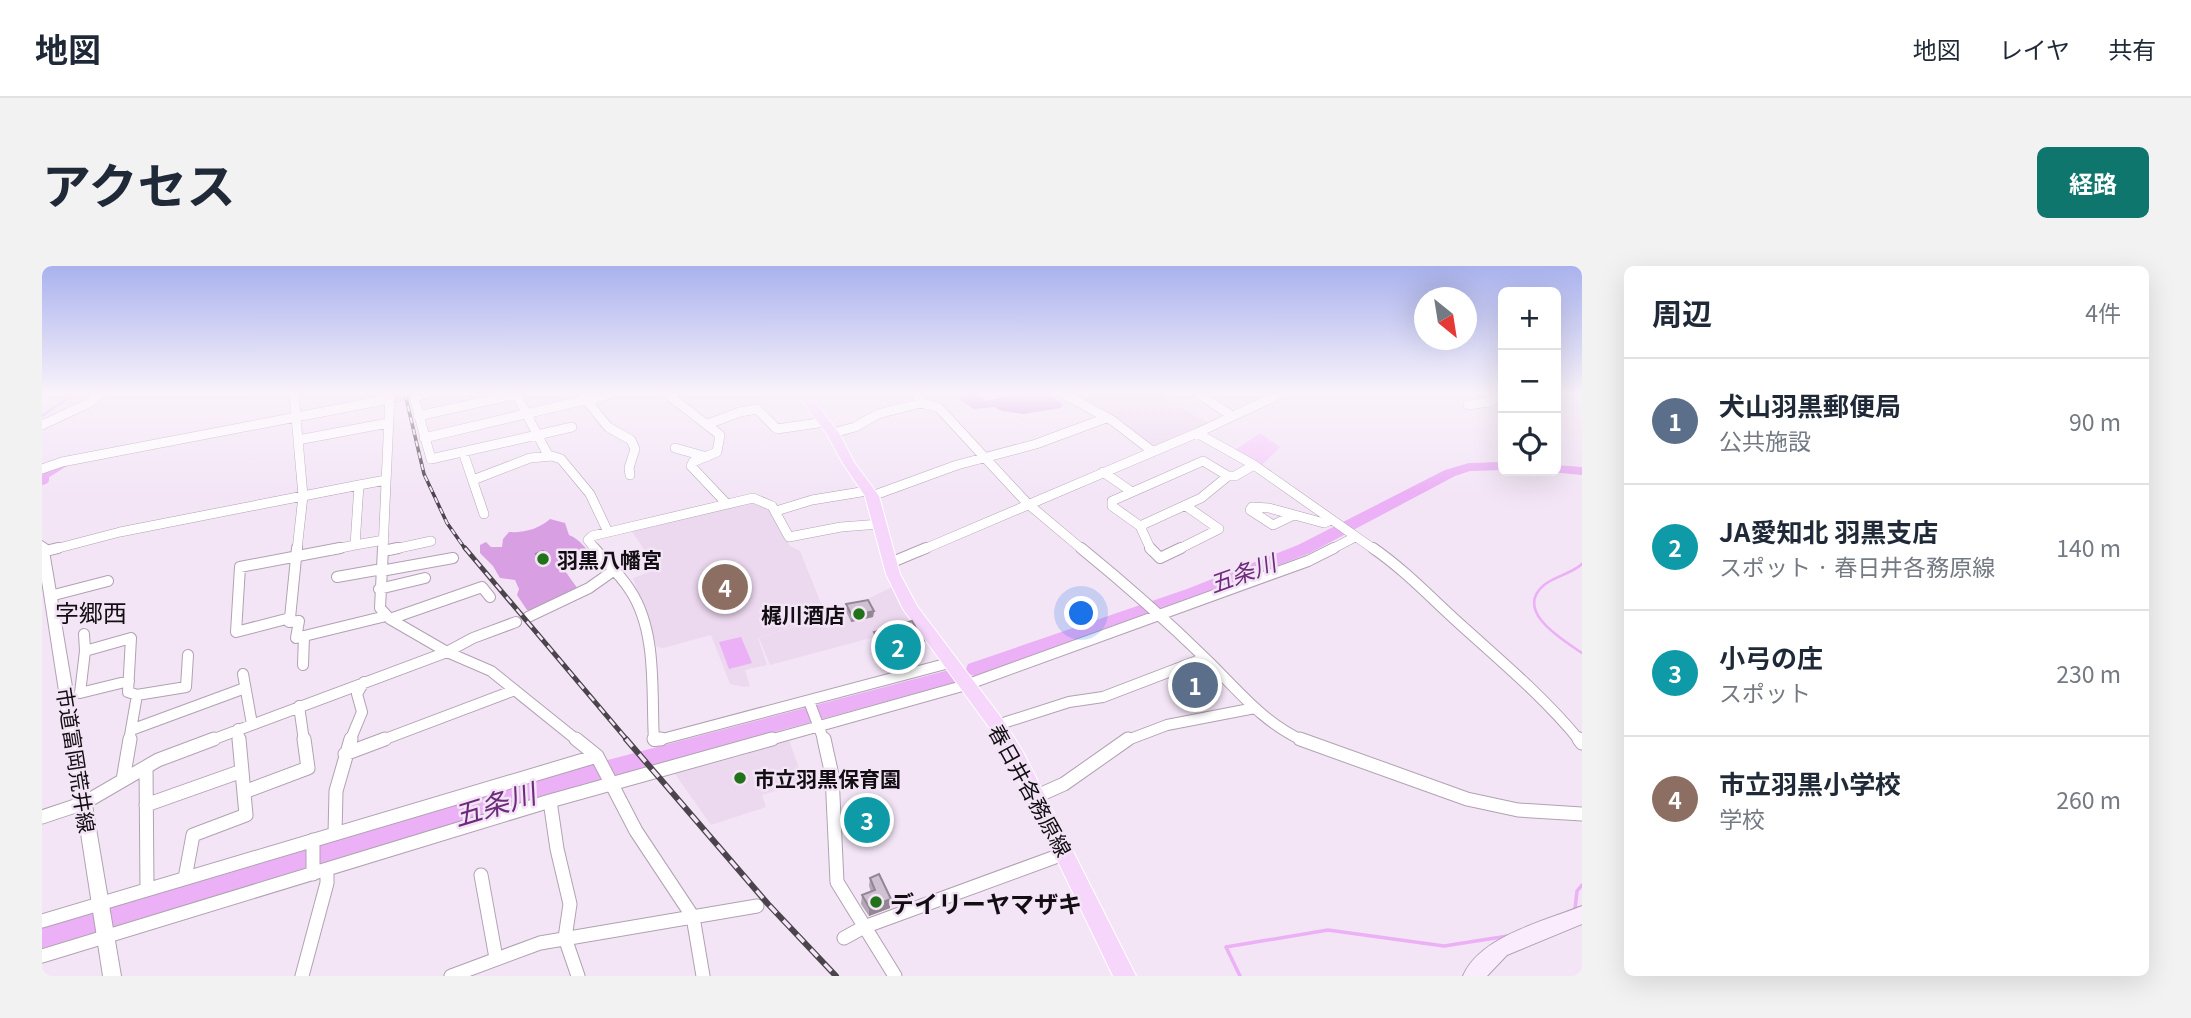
<!DOCTYPE html>
<html lang="ja">
<meta charset="utf-8">
<style>
body{margin:0;font-family:Georgia,"Noto Sans JP",serif;background:#f2f2f3;color:#1f2937}
.controls{position:absolute;right:21px;top:21px;display:grid;overflow:hidden;border-radius:10px;box-shadow:0 7px 28px #0002}
.controls button{width:63px;height:63px;display:grid;place-items:center;padding:0;border:0;border-bottom:2px solid #e0e1e3;background:#fff;color:#1f2937;font:35px sans-serif}
.compass{position:absolute;left:1372px;top:21px;width:63px;height:63px;border-radius:50%;background:#fff;box-shadow:0 7px 28px #0002;rotate:150deg}
.you{position:absolute;left:1040px;top:348px;width:24px;height:24px;margin:-18px;border:5px solid #fff;border-radius:50%;background:#1a73e8;box-shadow:0 0 0 10px #1a73e833}
.badge{display:grid;place-items:center;width:46px;height:46px;border-radius:50%;background:#0f766e;color:#fff;font-size:23px;font-weight:700}
.pin{position:absolute;translate:-50% -50%;border:4px solid #fff;box-shadow:0 2px 7px #0006}
.list{margin:0;padding:0;list-style:none}
h2{display:flex;justify-content:space-between;align-items:center;height:91px;margin:0;padding:0 28px;font-size:30px}
h2 small{font-size:23px;font-weight:400;color:#747a83}
.list li{display:grid;grid-template-columns:46px 1fr auto;gap:21px;align-items:center;box-sizing:border-box;height:126px;padding:0 28px;border-top:2px solid #e0e1e3}
.list b{display:block;font-size:26px;white-space:nowrap}
.list p{margin:0;font-size:23px;white-space:nowrap;color:#747a83}
.list em{font-size:23px;font-style:normal;color:#747a83}
.icon{flex:none;width:38px;height:38px;fill:none;stroke:currentColor;stroke-width:2;stroke-linecap:round;stroke-linejoin:round}
.map{position:relative;flex:none;width:1540px;height:710px;overflow:hidden;border-radius:10px}
header{display:flex;align-items:center;gap:42px;box-sizing:border-box;height:98px;padding:0 35px;background:#fff;border-bottom:2px solid #e0e1e3}
header strong{font-size:33px}
nav{display:flex;gap:38px;margin-inline-start:auto;font-size:24px}
.intro{display:flex;align-items:center;justify-content:space-between;box-sizing:border-box;height:168px;padding:0 42px}
h1{margin:0;font-size:49px}
.button{padding:18px 32px;border-radius:10px;background:#0f766e;color:#fff;font-size:24px;font-weight:700}
main{display:flex;gap:42px;padding:0 42px}
aside{flex:1;background:#fff;border-radius:10px;box-shadow:0 7px 28px #0002}
.map>svg:first-child{display:block}
</style>
<header>
<strong>地図</strong>
<nav><a>地図</a><a>レイヤ</a><a>共有</a></nav>
</header>
<div class="intro"><h1>アクセス</h1><a class="button">経路</a></div>
<main>
<div class="map">
<svg width="1540" height="710" viewBox="0 0 1540 710">
<rect width="100%" height="100%" fill="#f3e5f6"/>
<path fill="#ecd8ef" d="M1026,128H1131L1125,133L1166,157L1109,182Z
M716,235L729,242L748,280L758,285L784,350L716,372L725,399L703,404L708,420L702,421L688,418L669,369L621,382L615,381L591,312L611,305L614,301L589,264Z
M850,321L873,360L728,399L717,372L799,346Z
M746,471L762,516L720,529L724,541L669,559L633,508L706,488L705,483Z"/>
<path fill="#f5cdfb" d="M1218,167L1238,181L1218,201L1193,184Z"/>
<path fill="#d99fe3" d="M923,128H939L943,135L974,128H1010L1012,132L1021,138L1019,142L981,148L960,145L952,141L932,143L918,134V129Z
M508,253L523,257L527,269C539,274 544,284 554,292L548,298L523,305L536,323L495,345L485,344L475,329L477,323L473,314L458,312L451,300L438,287V279L444,276L449,281H460L461,273L467,266C482,267 497,263 508,253Z"/>
<path fill="#ebb0f5" d="M699,371L710,397L687,403L677,376Z"/>
<g fill="none" stroke-linecap="round" stroke-linejoin="round">
<path stroke="#ebb0f5" stroke-width="2" d="M0,150L32,128"/>
<path stroke="#ebb0f5" stroke-width="2.5" d="M1540,298C1529,308 1513,310 1502,319C1471,345 1521,374 1540,387"/>
<path stroke="#ebb0f5" stroke-width="3.5" d="M1533,643L1535,625L1540,619
M1198,710L1184,681L1286,664L1402,680L1466,670"/>
<path stroke="#ebb0f5" stroke-width="8" d="M339,136L379,128
M0,215L3,214V209L22,197"/>
<path fill="#ebb0f5" fill-rule="evenodd" d="M1461,196V204L1428,205L1413,210L1268,287L1157,331L933,410L926,408L924,403L926,398L1145,323L1256,279L1403,204L1427,197Z
M1514,199L1540,201V209L1509,206L1514,205Z
M907,404L914,406L916,411L914,416L562,513L0,685V661L562,495Z"/>
<defs>
<path id="minor-far2" d="M252,128L261,230L255,284
M384,128L372,131L389,193L530,161
M474,128L506,189
M625,128L678,169L675,186L651,196L649,200L684,237
M874,128L879,137L896,141L985,237L1041,284
M1022,128L1071,155L1110,185
M1157,128L1190,150
M541,130L566,161L589,174L593,183L587,202L588,209
M545,135L568,128
M1426,139L1447,136L1461,128
M376,150L475,128
M666,158L698,146L715,143L735,163L783,156
M0,159L47,137L58,128
M791,167L813,161L836,148L879,137
M1155,167L1212,199L1333,284
M382,172L543,134
M256,174L346,157
M633,182L665,191
M421,186L442,248
M1161,195L1186,210L1159,232L1098,260L1070,240V235Z
M0,203L20,196L348,133
M1061,206L1090,226
M1186,210H1193L1212,199
M431,214L488,192L510,190L519,193L548,228L566,266
M317,219L344,214
M830,230L915,199L994,178L1064,152
M734,245L770,234L825,225
M1252,249L1231,259L1208,244L1210,241L1227,242L1282,257L1289,254
M1098,260L1109,284
M9,284L78,266L317,219L313,279L342,274
M289,284L313,279
M341,284L348,128
M348,284L389,275
M554,284L546,274L550,270L711,232L730,240L747,271L799,261L838,258
M880,284L1155,167L1238,128
M1135,284L1177,263L1144,240
M1288,284L1313,271"/>
<path id="minor-far1" d="M298,282L198,301L194,366L248,352L247,356L257,355L254,372L344,350
M341,282L338,342L348,353L405,386L449,405L536,475
M552,282C564,296 578,308 588,324C616,366 609,427 612,475
M1039,282C1082,317 1124,354 1164,393C1195,423 1221,457 1262,475
M1108,282L1118,292L1139,282
M1331,282C1364,305 1389,332 1419,359C1460,396 1503,432 1538,475
M341,285L356,282
M0,286L16,282
M848,297L884,282
M339,305L411,292
M295,311L340,303
M337,323L383,312
M8,330L66,315
M486,351L547,322L571,305
M248,352L255,282
M348,353L440,321L448,331
M42,368L43,385L89,372L86,426L95,429L87,475
M43,385L38,427L87,415
M261,399L262,370
M201,408L210,458
M95,429L144,421L146,389
M767,435L782,475
M257,440L262,475
M955,459L1027,436L1061,431L1163,392
M196,463L197,475
M89,464L203,422
M167,475L405,386L431,372L474,356
M308,475L320,446L315,428L322,416
M338,475L473,424
M613,475L907,397
M724,475L924,419L1266,295L1292,282
M1083,475L1125,459L1213,442"/>
<path id="minor" d="M534,473L555,490L594,565L651,651L661,710
M612,473H619
M782,473L790,509L795,616L853,710
M1258,473L1425,533L1476,544L1540,548
M1537,473L1540,477
M303,488L343,473
M104,501L105,623
M81,514L88,473
M202,526L266,502L262,473
M995,530L1022,518L1086,473
M508,535L515,583L528,638L523,672L536,710
M104,539L200,505
M0,551L42,537L116,494L172,473
M293,568L294,525L309,473
M271,574V608
M439,609L454,692
M143,612L151,569L204,549L197,473
M0,655L555,490
M802,672L822,661L1024,587
M0,690L508,535L730,473
M260,710L285,617V604
M409,710L498,677L715,640"/>
<path id="tertiary" d="M0,275L6,279L79,710H61L0,315Z"/>
<path id="secondary" d="M1540,640V658L1465,689L1445,710H1421C1438,670 1503,655 1540,640Z"/>
<path id="primary" d="M755,128H767L797,167L812,196L837,230L858,308L875,340L961,454L981,486L1094,710H1071L968,496L949,464L861,343L844,308L823,230L800,196L785,168Z"/>
</defs>
<use href="#minor-far2" stroke="#b0a2b2" stroke-width="10"/>
<use href="#minor-far1" stroke="#b0a2b2" stroke-width="12"/>
<use href="#minor" stroke="#b0a2b2" stroke-width="15"/>
<use href="#tertiary" stroke="#b0a2b2" stroke-width="2"/>
<use href="#secondary" stroke="#b0a2b2" stroke-width="2"/>
<use href="#primary" stroke="#fff" stroke-width="2"/>
<use href="#minor-far2" stroke="#fff" stroke-width="9"/>
<use href="#minor-far1" stroke="#fff" stroke-width="10"/>
<use href="#minor" stroke="#fff" stroke-width="13"/>
<use href="#tertiary" fill="#fff" fill-rule="evenodd"/>
<use href="#secondary" fill="#faebfd" fill-rule="evenodd"/>
<use href="#primary" fill="#f6d7fb" fill-rule="evenodd"/>
<defs>
<path id="rail-far2" d="M363,128L382,208L405,257L424,284"/>
<path id="rail-far1" d="M423,282L586,475"/>
<path id="rail" d="M584,473L726,638L794,710"/>
</defs>
<use href="#rail-far2" stroke="#4b444c" stroke-width="3.5"/>
<use href="#rail-far1" stroke="#4b444c" stroke-width="5"/>
<use href="#rail" stroke="#4b444c" stroke-width="6"/>
<use href="#rail-far2" stroke="#f3e5f6" stroke-width="2" stroke-dasharray="6" stroke-linecap="butt"/>
<use href="#rail-far1" stroke="#f3e5f6" stroke-width="2.5" stroke-dasharray="8" stroke-linecap="butt"/>
<use href="#rail" stroke="#f3e5f6" stroke-width="3.5" stroke-dasharray="10" stroke-linecap="butt"/>
</g>
<path fill="#b3a6b5" d="M804,338L832,345L831,351L809,356L804,345Z
M832,366L882,375L881,385L843,397L831,376Z
M815,538L838,553V559L823,563L821,559L816,560L812,550V544L815,543Z
M828,612L848,642L827,650L819,638L820,629L829,626L827,620Z"/>
<path fill="#928793" d="M507,291L508,294L500,297L499,294Z
M832,345L831,351L809,356L810,350Z
M882,375L881,385L843,397V387Z
M822,553L821,559L816,560L817,554Z
M838,553V559L823,563V557Z
M849,633L848,642L827,650V641Z"/>
<path fill="#d0c1d2" stroke="#928793" stroke-width="2" d="M501,285L507,291L499,294L494,288Z
M826,334L832,345L810,350L804,338Z
M870,355L882,375L843,387L832,366Z
M830,534L838,553L823,557L822,553L817,554L812,544L817,542L815,538Z
M837,608L849,633L827,641L820,629L833,624L828,612Z"/>
<linearGradient id="sky" x2="0" y2="1"><stop stop-color="#a9b2ed"/><stop offset="0.56" stop-color="#faf3fb"/><stop offset="1" stop-color="#faf3fb" stop-opacity="0"/></linearGradient>
<rect width="1540" height="227" fill="url(#sky)"/>
<g fill="#227219" stroke="#f3e5f6" stroke-width="2.5">
<circle cx="501" cy="293" r="7"/>
<circle cx="817" cy="348" r="7"/>
<circle cx="698" cy="512" r="7"/>
<circle cx="834" cy="636" r="7"/>
</g>
<g text-anchor="middle" dominant-baseline="central" stroke-width="5" stroke-linejoin="round" paint-order="stroke">
<g font-size="21" font-weight="bold" fill="#120e13" stroke="#f3e5f6" text-anchor="start">
<text x="515" y="293">羽黒八幡宮</text>
<text x="803" y="348" text-anchor="end">梶川酒店</text>
<text x="712" y="512">市立羽黒保育園</text>
</g>
<g font-size="21" fill="#120e13" stroke="#f3e5f6">
<text transform="translate(35 494) rotate(81)">市道富岡荒井線</text>
<text transform="translate(989 524) rotate(61)">春日井各務原線</text>
</g>
<g font-size="23" font-style="italic" fill="#6f2b7b" stroke="#f3e5f6">
<text transform="translate(1200 306) rotate(-20)">五条川</text>
</g>
<g font-size="24" fill="#120e13" stroke="#f3e5f6">
<text x="49" y="345">字郷西</text>
</g>
<g font-size="24" font-weight="bold" fill="#120e13" stroke="#f3e5f6" text-anchor="start">
<text x="848" y="636">デイリーヤマザキ</text>
</g>
<g font-size="28" font-style="italic" fill="#6f2b7b" stroke="#f3e5f6">
<text transform="translate(452 537) rotate(-17)">五条川</text>
</g>
</g>
</svg>
<div class="controls">
<button>+</button>
<button>−</button>
<button><svg class="icon" aria-label="locate" viewBox="0 0 24 24"><circle cx="12" cy="12" r="6"/><path d="M12 2v4M12 18v4M2 12h4M18 12h4"/></svg></button>
</div>
<svg class="compass" viewBox="-18 -18 36 36"><path d="M0-13l5 13h-10z" fill="#e53935"/><path d="M0 13l5-13h-10z" fill="#747a83"/></svg>
<div class="you"></div>
<div class="pin badge" style="left:1153px;top:419px;background:#5c6f8a">1</div>
<div class="pin badge" style="left:856px;top:381px;background:#0f9aa8">2</div>
<div class="pin badge" style="left:825px;top:554px;background:#0f9aa8">3</div>
<div class="pin badge" style="left:683px;top:321px;background:#8d6e63">4</div>
</div>
<aside>
<h2>周辺<small>4件</small></h2>
<ul class="list">
<li><span class="badge" style="background:#5c6f8a">1</span><div><b>犬山羽黒郵便局</b><p>公共施設</p></div><em>90 m</em></li>
<li><span class="badge" style="background:#0f9aa8">2</span><div><b>JA愛知北 羽黒支店</b><p>スポット · 春日井各務原線</p></div><em>140 m</em></li>
<li><span class="badge" style="background:#0f9aa8">3</span><div><b>小弓の庄</b><p>スポット</p></div><em>230 m</em></li>
<li><span class="badge" style="background:#8d6e63">4</span><div><b>市立羽黒小学校</b><p>学校</p></div><em>260 m</em></li>
</ul>
</aside>
</main>
